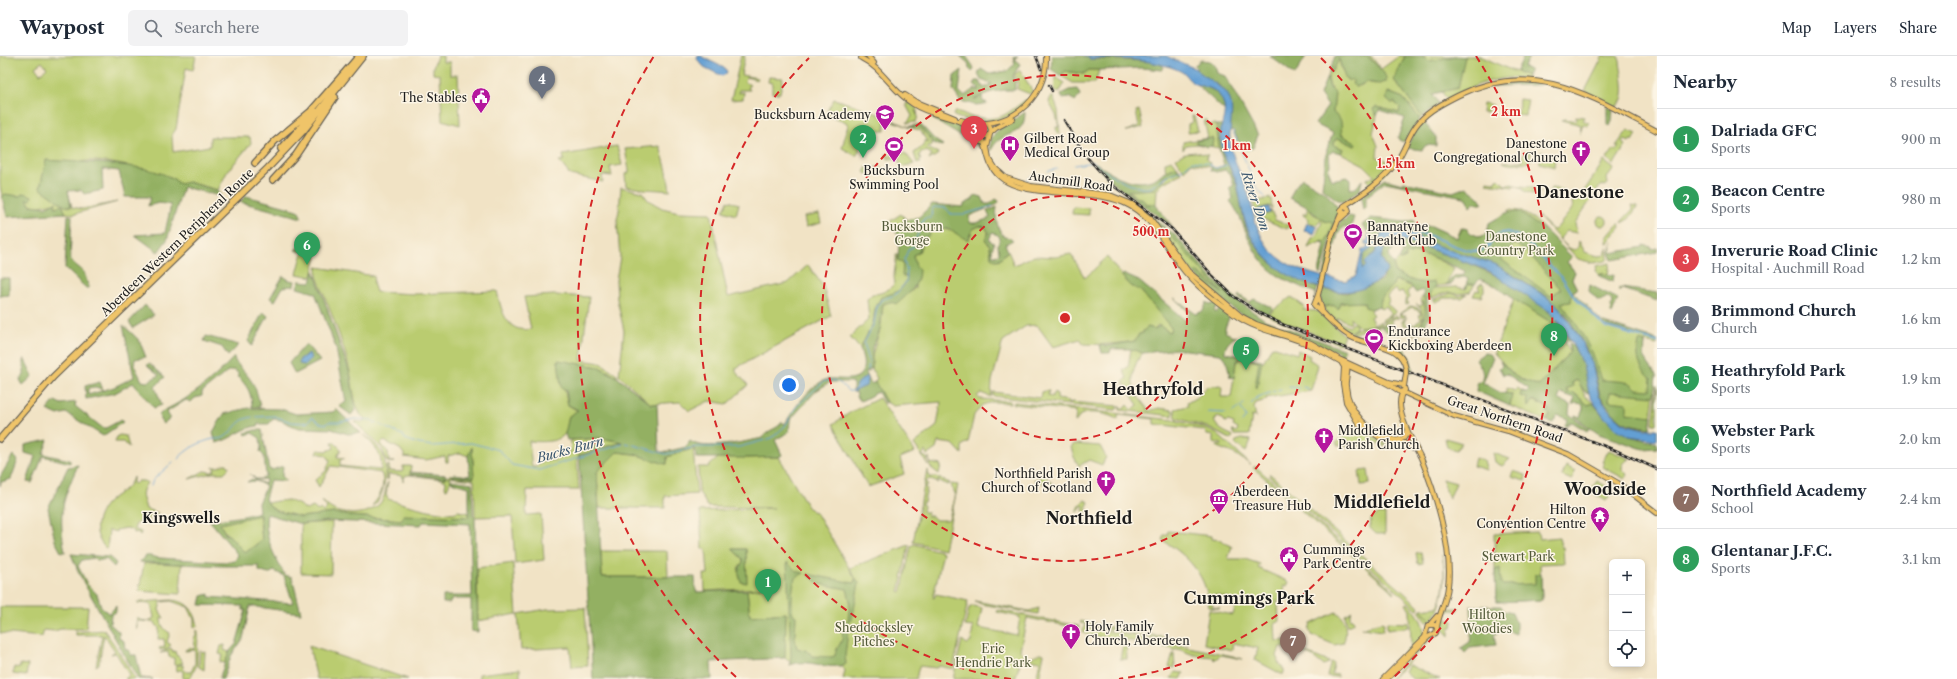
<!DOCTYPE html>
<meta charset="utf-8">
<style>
body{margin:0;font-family:"Libre Caslon Text",serif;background:#f2f2f3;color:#1f2937}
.controls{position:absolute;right:12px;bottom:12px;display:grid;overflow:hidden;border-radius:6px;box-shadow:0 2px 6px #0003}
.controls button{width:36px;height:36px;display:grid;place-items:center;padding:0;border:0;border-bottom:1px solid #e0e1e3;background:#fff;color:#1f2937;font:20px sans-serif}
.you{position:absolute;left:789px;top:329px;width:14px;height:14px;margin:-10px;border:3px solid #fff;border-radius:50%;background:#1a73e8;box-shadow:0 0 0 6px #1a73e833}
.badge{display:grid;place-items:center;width:26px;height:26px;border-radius:50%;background:#b5179e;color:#fff;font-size:13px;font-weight:700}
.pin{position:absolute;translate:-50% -33px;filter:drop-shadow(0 1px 2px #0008)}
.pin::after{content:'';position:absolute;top:21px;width:14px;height:12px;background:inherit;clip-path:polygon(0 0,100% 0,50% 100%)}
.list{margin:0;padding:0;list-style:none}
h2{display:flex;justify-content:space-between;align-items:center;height:52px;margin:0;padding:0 16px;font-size:17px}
h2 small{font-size:13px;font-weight:400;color:#747a83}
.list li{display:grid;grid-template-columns:26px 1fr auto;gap:12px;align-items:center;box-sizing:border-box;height:60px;padding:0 16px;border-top:1px solid #e0e1e3}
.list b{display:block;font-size:15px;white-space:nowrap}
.list p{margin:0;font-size:13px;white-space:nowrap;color:#747a83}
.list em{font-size:13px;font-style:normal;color:#747a83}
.icon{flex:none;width:22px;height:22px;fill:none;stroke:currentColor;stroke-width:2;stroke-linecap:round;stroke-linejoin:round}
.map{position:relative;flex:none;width:1657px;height:623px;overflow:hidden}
header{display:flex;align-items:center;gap:24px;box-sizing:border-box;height:56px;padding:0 20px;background:#fff;border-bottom:1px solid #e0e1e3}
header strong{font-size:19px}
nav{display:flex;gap:22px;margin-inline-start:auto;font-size:14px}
.search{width:280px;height:36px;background:#f2f2f3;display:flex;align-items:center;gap:10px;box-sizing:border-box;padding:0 14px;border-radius:6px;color:#747a83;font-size:15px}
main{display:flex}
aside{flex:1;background:#fff}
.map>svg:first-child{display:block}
</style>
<header>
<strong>Waypost</strong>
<div class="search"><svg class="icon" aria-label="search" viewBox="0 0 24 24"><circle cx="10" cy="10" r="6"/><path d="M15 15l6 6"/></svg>Search here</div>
<nav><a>Map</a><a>Layers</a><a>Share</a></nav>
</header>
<main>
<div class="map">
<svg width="1657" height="623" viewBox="0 0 1657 623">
<rect width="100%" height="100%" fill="#fcf5e5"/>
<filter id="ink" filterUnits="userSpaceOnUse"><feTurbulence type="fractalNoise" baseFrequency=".025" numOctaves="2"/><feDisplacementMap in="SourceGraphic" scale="8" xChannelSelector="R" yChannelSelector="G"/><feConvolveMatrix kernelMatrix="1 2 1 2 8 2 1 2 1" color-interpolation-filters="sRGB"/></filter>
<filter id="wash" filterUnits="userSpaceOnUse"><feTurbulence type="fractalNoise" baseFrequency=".012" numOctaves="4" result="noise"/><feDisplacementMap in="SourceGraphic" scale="16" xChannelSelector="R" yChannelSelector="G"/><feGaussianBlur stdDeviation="0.9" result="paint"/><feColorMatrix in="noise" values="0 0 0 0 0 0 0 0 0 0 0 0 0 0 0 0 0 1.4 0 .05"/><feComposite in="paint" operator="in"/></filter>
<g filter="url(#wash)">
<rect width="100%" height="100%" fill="#f1e3c5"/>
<path fill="#bacc6f" stroke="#6b7446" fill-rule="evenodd" d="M0,0H196L193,14L186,12L176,73L172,79L173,96L210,90V81H250L251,87L227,116L218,134L188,126L185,129H180L174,123C158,118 90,97 78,108C73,113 69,121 66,126L72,151L82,153L117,146L74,158L64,157L63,150L55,151L56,146C38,151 34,153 19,140H2L0,129ZM42,6L47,12L40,18L35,11Z
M437,0H443V6H450V19H458L460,69L442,64L440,19L433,18V11Z
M741,0H745L741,19L758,22L757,24L746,21L745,26L750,29L748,31L750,34H739V37L744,36L743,43L731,44Z
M1368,0H1371L1381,13L1399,0H1405L1394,24L1422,61L1420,63L1403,42L1388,36L1393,46L1401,51L1399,57L1377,51L1373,53L1377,60L1373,77L1378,90L1377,101L1386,104L1390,109C1389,118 1377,125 1370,129L1367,123L1375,120L1364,109L1341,97L1343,93L1334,89V85L1338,82L1355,90L1340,77C1342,67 1335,65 1333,56C1332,51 1335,43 1333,37C1331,30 1326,24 1329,17L1333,15L1339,2L1341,13L1360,30L1366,26L1376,28L1384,18Z
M1422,0H1456L1429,5Z
M1464,0H1480L1513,15L1517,14L1518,16L1527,20V22C1499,19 1471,30 1447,43L1441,35L1458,32Z
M1603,0H1618L1620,5C1621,18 1629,43 1616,51L1585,35Z
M1020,14L1033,36L1030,38L1017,33L1018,27L1016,25L1018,23L1014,19Z
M1089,14H1099L1095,27H1073L1061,20L1065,15L1083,18Z
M769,21L783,22L780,37H772V27L768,26Z
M1055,21L1065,27L1060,35L1054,36Z
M1051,41H1053L1058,54L1060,79L1057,77L1056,71H1059L1056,59L1049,46Z
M834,43L866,53L885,61V75H872L860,71L870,75L868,90H862L856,100L842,92L848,69L846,66L830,60L828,61C825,55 831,49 834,43Z
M1519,43L1528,44L1525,60L1511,58L1518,57Z
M1025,44H1027L1028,47C1021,52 1014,59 1007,61C990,68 970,67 954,60L953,58L955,56C962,55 966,60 973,61C1001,65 1004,60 1025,44Z
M907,46L918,53L917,59L915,54L918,60L916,66L907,67L912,60L906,49Z
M1483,47L1493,49L1487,56H1482Z
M1139,54L1143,71L1126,75L1139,70L1136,55Z
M1192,60H1194L1198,75L1188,76V68L1193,66Z
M1576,60L1584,61L1583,64L1589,67L1588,70L1583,68L1580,78L1581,69L1561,64L1565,63L1576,65Z
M887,62L909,71L919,70L934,86L931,87L933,88L931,90H928L927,92L938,97L937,99L929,104L932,98L926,95L924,97L922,95L919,100L921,102L919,105L921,107H917L914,97L922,91L925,85L930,86L926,84L920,74C910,73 896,64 886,65Z
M1204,64H1206L1208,69L1216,68L1219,92L1197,88L1186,89L1183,94V86L1208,82Z
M978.5 74a5.5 5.5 0 1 1 11 0a5.5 5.5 0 1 1-11 0Z
M1628,74L1637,78L1633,85L1631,83L1629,86L1625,84L1623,87L1626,89L1614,108L1607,103L1614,93L1616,94L1619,90H1616Z
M617,90L622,109L610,111L612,120L602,119L603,126L570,119L559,105L564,104L563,99Z
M660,90L667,115L670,135C654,133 641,134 626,130L625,118L629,117V114L625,93Z
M1528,95L1531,96L1530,106L1508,108L1503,106L1522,105V98Z
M1542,95L1543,100L1555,102L1554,111L1540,107V97Z
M1196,96L1208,99L1206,103L1210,107L1209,110L1192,107L1184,115L1176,102L1185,97Z
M897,97V99L905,97L914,108L900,111L899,102L888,103L886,98L891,100Z
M1172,104L1182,117L1165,126L1157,134L1156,148H1146L1127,134L1155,132L1166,123L1165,106Z
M1604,105L1614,113L1607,122L1608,128L1605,130L1601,129L1575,167L1577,177L1567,175L1561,181L1560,184L1569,192L1574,194L1578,192L1579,185L1585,196L1598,200L1605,199L1607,190L1608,203L1606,205L1593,207L1578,203L1538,160L1553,174L1556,173L1573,152L1572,146L1568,141L1565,140L1561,143V140L1550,137L1551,132L1564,134V138L1580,141Z
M867,111L871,112L880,111L883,115L868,118L864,116Z
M1498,122L1505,129L1513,128V131L1487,127V125L1495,126Z
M1514,129L1530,131L1542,136L1532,138L1524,135L1523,132Z
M621,131L642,136L648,144L662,152L679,156L711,157L728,241L788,227L808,209L823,230L831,260L736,312V316L748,329L727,348L709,345L689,355L680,346L651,348L619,319L624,275L617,243L616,224L620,201L617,163L619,155Z
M1271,142L1272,152L1269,150L1258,153L1259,160L1271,157V154L1275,164L1290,170L1287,173L1256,160L1253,146Z
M728,145L739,148L736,159L723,155Z
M1632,149L1638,150L1628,164L1622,167L1621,166L1633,153Z
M1073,151L1089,152V159L1072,158Z
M1309,153L1313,158L1333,167L1326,186L1323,185L1308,192L1312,182L1316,180L1322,166L1320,165L1317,169L1308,166L1309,163L1303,159L1304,157L1308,158L1306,155Z
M1509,154L1520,155L1534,163L1572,201L1567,206L1575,216L1572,223L1577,233L1573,236L1601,265L1608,269L1657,284V289L1645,286V287L1644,302L1656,319L1650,372C1624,371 1614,360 1600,340L1588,295L1573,269L1560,251L1533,231L1422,170H1431L1457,182L1461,172L1468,173V176L1480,181L1487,178L1489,167L1508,157Z
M819,158L821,167L806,171L804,161Z
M901,158L905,162L901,168L894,173L890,165Z
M1597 165a5 5 0 1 1 10 0a5 5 0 1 1-10 0Z
M1619,167L1620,171L1608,187H1606L1607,181Z
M979,170L985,171L988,175V180L985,183L990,190L991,201L999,204L1008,195L1014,209L1034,200L1055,201L1071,198L1085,222L1107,201L1125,224L1141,235L1173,273L1169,276L1158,269L1154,273L1148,271L1143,277L1139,278L1135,285C1117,288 1101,289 1083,288L1080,283L1053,291L1037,269L1026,270L1003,285L992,325L991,341L981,337L977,340L980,343L1010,345V347L993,346L982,349L974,359L968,387L964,388L962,391V398L953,388L938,386L936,393L927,399L925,395L922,399L927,402L928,409L914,388L937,370L941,346L893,350L886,346L875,326L877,322C865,308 876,289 880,274C882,265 882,256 883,248L908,238L915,232L916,210L913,199L919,196C931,163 942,171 969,183L973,173Z
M1159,171H1163L1222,237L1197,215L1194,218L1169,187L1170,180Z
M303,196L317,199L312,221L297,218Z
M1411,196L1430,200L1454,212L1446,229L1436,230L1434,226C1421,232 1405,222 1394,216V208L1399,203L1401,204L1406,198Z
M896,198H897L898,205L903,207L907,224L897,237L888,240L875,253L873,267L860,293L850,281L869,263L867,243L872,238C882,238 888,235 895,227C892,217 897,209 896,198Z
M1610,207L1608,218H1600V220L1595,215L1596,210Z
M317,211L374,220L373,227L376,236L415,238L497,235C501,253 506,278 531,273L524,241L554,239L589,241L581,304L601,307L617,318V321L599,311L558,305L568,349L578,355L569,360C568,365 567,375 564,379C557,387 538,386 529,385L532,411H536L541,406L555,404L570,396L571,384L600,382L624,386L601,392L595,389V395L579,399L577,404L579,434H527L526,459L541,458L544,504L515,508L512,460L475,461L474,424L449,421L451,424L447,433L445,432L446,425L441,423L409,419L405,420L403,426V420L389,418L388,424L387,423V410L389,409V415L403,416V410H411L410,418L446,422L451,418V420L474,422L472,392L468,400L460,397L448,400V406H446L445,400L426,404L404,401V398L400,393L384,385L381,388L388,396L389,406H395H387L382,392L355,366H362L366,363C354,359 353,328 350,316C343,283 328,251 317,220Z
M1395,224L1413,231L1407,236L1410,241L1407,245L1409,248L1406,249V241L1402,235L1399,238L1395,233L1387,240L1389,245L1387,248L1396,256L1383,266L1382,264L1391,258L1386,250L1381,253L1379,250L1382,241L1392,231Z
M1482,227L1484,229V235L1481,241L1473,240L1476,234L1480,235L1478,230Z
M1469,228H1475L1470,236L1458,238L1448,236L1431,242L1430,238L1434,232L1457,231L1466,233Z
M1451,237L1459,240L1467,238L1462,242H1444L1436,246L1432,244Z
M1423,240L1426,258L1423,264L1421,252L1416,248L1419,250L1423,249L1420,244Z
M1291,241L1305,251L1303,254L1317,255L1344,279L1340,288L1269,260L1272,255Z
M1514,243L1549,265L1557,272L1570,296L1539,330L1516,321L1494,297Z
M1355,245L1364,246L1365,251L1371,253L1370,255L1373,259L1370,261L1374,268L1381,265L1380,268L1359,271L1350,262L1351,267L1349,268L1348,266L1338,262L1336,264L1349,271L1353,267L1356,268V272L1350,276H1347L1329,262L1323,251C1334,251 1343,246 1355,245Z
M1410,250C1420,251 1424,256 1422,266C1417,271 1410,270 1403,269L1402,265L1407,261L1404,265L1408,269L1412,267L1414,269L1421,263L1419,259L1421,258L1417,253L1415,254L1412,251L1401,258L1406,260L1402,262L1399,258Z
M1396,259L1399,262H1394L1391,264V266L1394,269L1393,270L1390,267L1375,272L1369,276L1360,275L1352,279V276L1358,272L1380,269Z
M1272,290L1297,298L1298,294L1310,300L1309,303L1318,309L1311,335L1266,342L1267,344L1256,347L1254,352L1256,361L1252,360L1249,379H1234L1232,375L1236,376L1238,373L1233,370L1234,367L1228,365L1225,366L1223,363L1217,361L1216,364H1214C1216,372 1226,377 1232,379L1233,381L1230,383L1207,371L1176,362L1175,353L1188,350L1187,347L1197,341L1206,331L1220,329L1222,332L1221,341H1231L1236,306L1241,302L1263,306Z
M1131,293L1143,297C1133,308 1129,325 1137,339C1141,345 1145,349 1149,355L1159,352L1173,354V360L1120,354V350L1123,353L1128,349L1132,354L1138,349L1123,326L1127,322L1123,314L1128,311Z
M1578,324L1585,340L1593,347L1588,349L1574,337L1567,336L1566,333L1573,330L1571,327Z
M1657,329V368H1653Z
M1507,332L1515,335L1517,332L1525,336H1521C1529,345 1538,346 1549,352L1550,359L1546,365L1510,350L1512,338L1505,337Z
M1046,335H1049L1048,340L1052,341L1054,336L1057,338V343L1069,345V349L993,340V336L1040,342L1041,336Z
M879,342L915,396L900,402L904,418L868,431L833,368L851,356Z
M1014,346L1174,364L1205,372L1217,378L1251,409L1235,398L1217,391L1218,389L1221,390L1222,388L1213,386V380L1207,379L1204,374L1154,368V363L1118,359V364C1110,358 1092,355 1083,358C1077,360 1079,364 1075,366L1076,355L1013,348Z
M1071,346L1118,350L1117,353L1116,354L1070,349Z
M1360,371L1385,388L1399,389L1381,390L1380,387H1377L1375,385L1373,388L1347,390L1346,386L1345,390L1337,389L1336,387L1353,373Z
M120,379L126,380L129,391L123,386H115L117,380Z
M363,379C369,381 380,392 383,399C388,411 385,441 374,449H372C380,442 386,428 381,417L331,410L319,431L315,424L326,415L330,404L326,399L317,397L318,394L327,395L334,392L332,386H334L341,393L337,401L345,402L340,404V410L381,414C383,398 374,389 363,379Z
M1445,382L1462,387L1456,394L1447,391Z
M1242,383L1251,384L1246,396L1235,388L1236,385Z
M1074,388L1100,390L1106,401L1102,409L1089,404L1079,410L1074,401L1071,391Z
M693,392L697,438L665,440V452H599L597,416L617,396L634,398L667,408V401Z
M1609,394L1630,403C1625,405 1622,408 1622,413L1628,419L1625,423L1603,411L1604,407L1602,406Z
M1493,397L1510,403L1502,410L1495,406Z
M737,401L747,402L779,401L808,451L813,456L815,455L857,525L850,512L909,489L899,536L901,537L911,490L914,488L943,496L933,542L935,541L936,538L968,545L953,613L939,610L936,612L919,610L916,623H843L845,615L842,610L801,605L790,609L789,604L785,602L784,598L786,557L750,560L747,534L761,532L705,535L704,518H708L706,493H702L700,455L774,452L708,451L699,436L698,411H708L718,402ZM732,493H746V527L738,512L743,506L742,502Z
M929,401L930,407L941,409L939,418L930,411Z
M1475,402L1484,405L1487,414L1473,410Z
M224,408H227L229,412L224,417H212L189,423L204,415L211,416L215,414L213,411H218Z
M1255,410L1395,536L1394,537L1258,416L1253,412Z
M1566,410L1575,415L1572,424L1562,420Z
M927,414L930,421H936L950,427L947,429L938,424V427L929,423L926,426L928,430H924L927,433L924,446L922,447L924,450L923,456H928L927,460H932L936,464H947L949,463L955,437L951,430V428L958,429L944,493L913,486Z
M1368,414L1370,428L1361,429L1359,415Z
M1513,415L1526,419L1525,425L1511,421Z
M1270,418L1418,549L1419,552L1417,553L1269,420Z
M1045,419L1053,429L1052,431L1045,429L1044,426L1041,427L1034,424Z
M133,421V427L135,428L138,425H145L147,427C139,438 143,441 146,453L158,457L156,462L149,460L147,469L139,466L136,468L134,473L141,476L140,480L138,476L134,477V475L127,472L116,474V476L109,474L107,493C91,480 95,459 109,445C118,437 130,433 133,421Z
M1442,423L1456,427L1449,443Z
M1597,425L1614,435L1606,445L1590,435Z
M388,426L386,439L388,443C400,447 450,462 458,455L469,457V461L403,460V464L351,460L334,457L301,461L274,454L268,447C283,443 294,443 306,454L313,451L318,455L320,453L323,456L327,452L322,445C326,448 329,452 334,454C348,460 372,459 381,446C386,440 385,431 388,426Z
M1084,444L1089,446L1086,453L1088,454L1086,457L1083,455L1084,450L1082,449L1078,456L1076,455Z
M1378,458H1385V478H1376L1370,472L1371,463Z
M259,459L262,484L245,497C241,495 221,472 219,468Z
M332,466L331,518L301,517V468Z
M1168,475L1212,480V483L1221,484L1232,491L1228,503H1245L1260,508L1258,512L1289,526L1287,530L1284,529L1285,544L1276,545L1278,548L1279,566L1275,567L1276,585L1291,584L1296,592L1292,594L1280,591L1277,600L1279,604L1278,606L1284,614V618H1281L1257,605V604H1255L1258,592L1233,587L1232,594L1204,588L1209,554L1233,559L1236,549L1230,547L1229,542L1214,539L1212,551L1220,552H1209C1208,521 1188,499 1162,484L1164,479H1167Z
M1538,476L1539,483L1559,481L1561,491H1563L1564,507L1540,508L1542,544L1496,546L1494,478Z
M601,495H667L668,521H602Z
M1421,496L1423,507L1418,508L1416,497Z
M1442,499C1447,514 1444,562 1427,566L1419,555L1421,553L1429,562L1421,553L1437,551C1447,537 1445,515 1442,499Z
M144,507L182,508L180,538L139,535Z
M513,507L517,558L478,565L477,512Z
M172,544C188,545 195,555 198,570L194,571V563L188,551L171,545L161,546L159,554L164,562H161C161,569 164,574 170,577L167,586L171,589L167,593L160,594L159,592L165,591L164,583H158L159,572L154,566L137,565V574L136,568L137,561L140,564L148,565L154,562L151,548L140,547L138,548V546Z
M975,545L1029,555L1039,552L1038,558L981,548Z
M1408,547C1417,556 1424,566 1424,579L1395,610L1378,623L1411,590L1410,555L1406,548Z
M973,550L982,552L978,572L1017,579L1020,561L997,556L998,554L1079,570V572L1027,562L1020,594L1025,600L1020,607L1015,623H953L962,584L967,588L971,586L973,571L965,570L969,552Z
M0,551H88L86,573H61L54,575L44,574L42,581L0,577Z
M585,552L588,610L572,611L570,591L521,594L518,558L547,553Z
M1445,552H1459L1458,555L1452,554L1447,556L1446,563L1453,565L1452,572L1449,573V580L1439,569Z
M1352,555L1350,557V563H1353L1354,567L1347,570L1345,559Z
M1336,556C1346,559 1348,579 1343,587L1335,589L1311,579L1309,573L1311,568Z
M1081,565L1187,586V588L1088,569L1080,567Z
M1381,566L1384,567L1383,575L1362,572Z
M1387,566L1408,567L1409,571L1387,574Z
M1084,570L1233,600L1243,603L1221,599L1214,604L1213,601L1194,599L1178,593L1173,595V593L1166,591H1151L1121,582L1099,581L1083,577Z
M104,574L114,588L135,623H125L129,619L116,597L111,598L115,595L104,579L99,608L96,610L102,579H76V576Z
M196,574L198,575L197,609L190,622L183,623V616L181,614L177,615L176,609H183V613L187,616H191L195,607V594L185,595L186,593H190L188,592L190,591L192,593L195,592L194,581L196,580Z
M1437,579L1430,583L1402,613L1390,623L1430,581Z
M1126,587L1127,603H1120L1123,589Z
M225,589L224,594L229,596L225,607L220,606L223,599L219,598L221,590Z
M309,590L408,623H317Z
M171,592L173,596L175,595L176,599L179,601L183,607L174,609V602L169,601L168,596L160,597Z
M1297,593L1329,606V607L1323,609L1313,601L1298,595Z
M200,595L205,596L204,614L199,611Z
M1041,597L1044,598L1039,623H1036L1040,605L1026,603Z
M1174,597L1175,612L1169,611L1173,598Z
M1331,606L1334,607L1332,618L1338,619V621L1327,620Z
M20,608L28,609L26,620L13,618L14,611L20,612Z
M1409,609L1440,623H1412L1405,615Z
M520,613V623H479V618Z
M1175,616L1184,617L1181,623L1171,622Z"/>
<path fill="#93b062" stroke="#58663f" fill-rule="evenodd" d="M960,0H966L973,10L974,13L972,15L969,13L968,7Z
M1018,0L1014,3L1020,8L1013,20L1015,25V34C999,34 988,35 974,44L982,40L983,46H986L987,48L975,49L960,45L953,34L954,20L962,14L959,35L964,40L975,33L979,34L978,31L973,29L975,25H979L984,32L992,28L981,24L978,18L981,13L989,18L1007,15L1015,8L1013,1Z
M1052,0H1084L1090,3L1147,5L1162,9L1164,12L1162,14L1141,12L1099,14H1089L1083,18L1065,15L1061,20L1051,13Z
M1270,0H1306L1295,19Z
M1335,0H1368C1373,8 1388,16 1386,26L1379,28L1366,26L1357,31L1352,28L1353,25L1351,23L1349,25L1345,22L1339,3L1333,15L1329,17Z
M1405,0H1422L1429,5L1456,0L1465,1L1458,32L1433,38L1439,48L1422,61L1394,24Z
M1524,0H1530L1524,11L1530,14L1527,20L1518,16L1517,14Z
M1201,4L1210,5L1216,12L1217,17L1225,20L1258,79L1253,92L1247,94L1240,90L1233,74L1230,75C1230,62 1234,47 1225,35C1218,25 1198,23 1195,9Z
M1327,21L1330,32L1335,37L1333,56L1341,65L1342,80L1354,85L1356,88L1355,90L1338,82L1334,85V89L1343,93L1341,97L1333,95L1329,98L1330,109L1328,114L1332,124L1347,121L1350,123V133L1356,132L1362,124L1360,134L1343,146L1337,144L1322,132L1327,93L1333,77L1315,68L1328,50L1320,38Z
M1518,26L1541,27L1540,29L1492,30Z
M1196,28C1209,30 1227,39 1225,55Z
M1077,33L1080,39L1075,45L1070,41L1062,42L1061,38L1069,34Z
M1388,36L1403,42L1420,63L1404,86L1399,84L1398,81L1405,62L1379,54L1377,60L1373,53L1377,51L1399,57L1400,51L1394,46L1392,48L1386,43Z
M1607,51L1613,53L1612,65L1610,70L1607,69Z
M1025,56C1025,81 1007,74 995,88C993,90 992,94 990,95C988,72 1010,68 1025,56Z
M934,60C954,66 971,73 980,92L939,67L932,62Z
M1423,65L1436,81V90L1426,89L1422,94L1407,92L1413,78Z
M920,68L935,84L943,89L942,90L935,88L920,71H907Z
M1217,69H1223C1217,96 1227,103 1236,126C1240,139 1241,152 1244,165C1255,202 1284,219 1318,232L1314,244L1316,237C1282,223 1264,218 1248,181C1243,169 1238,155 1230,145L1233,142L1229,132L1234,129L1230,117L1225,114L1216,116L1211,114V110L1216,113L1224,109L1219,92Z
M1212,82L1213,84L1212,90L1207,91L1196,87V85Z
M46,104C78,107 157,105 180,128L188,126L219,135L220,140L183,131L167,184L158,196L135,179L165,177L171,149L159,147L148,150L150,141H125L119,115L102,113L103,134L84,138L81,134L68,135L71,151L65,150L40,132Z
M1096,107C1111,118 1134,132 1154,123C1158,122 1160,118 1164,116C1168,114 1172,113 1176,111L1180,114L1173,118L1163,120V124L1155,133L1127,135L1136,142H1142L1146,148H1155L1172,170L1119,132L1094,108Z
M1302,122L1326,137L1339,153L1321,218L1319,216L1325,189L1321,186H1326L1333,167L1324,165L1305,150L1290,142L1294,132Z
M1385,123L1402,128L1403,126L1453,136L1466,131L1478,140L1483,147H1474L1470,151L1468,144L1464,141L1385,126L1366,141V152L1363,154L1361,141Z
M25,137L32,140L31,144L27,143L30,149L45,151L56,146L55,151L62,149L66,157L7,161L2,141L5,138L19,140Z
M975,139L982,141L985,148H990L996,143L999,145L998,148L969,160L970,167H976L990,162L987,155L997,151C995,164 997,171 1004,181L1011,182L1013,184L1005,188L1008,195C1002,198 1003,204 995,204L991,201L990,190L985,183L989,177L985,171L979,170L973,173L967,184L949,173L932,174L927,181H924L919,196L913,199L916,210L919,213C919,231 909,237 897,248L890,246L883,248L880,274L872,292V313H869V316L866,315V317L871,328L875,326L886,346L884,347L878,336L861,345L856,341L857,337L853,336V326H830L816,335L790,364L789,376L775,384L782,399L779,401L747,402H696L695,392L667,401V408H665L634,398L617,396L597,416L602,521H695L696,536L747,534L750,560L786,557L785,602L711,606L712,623H593L579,399L595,395V388L601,392L623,386L600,382L567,384L565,378L569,360L578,354L568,349L566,334L561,331L558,304L599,311L617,321L651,348H657L659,396H665L686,391L690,385C703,396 747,385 763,382C767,373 777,374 782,366L785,368C792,355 813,325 829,323C837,322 850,325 857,321C867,316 863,301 860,293L873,267L875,253L881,241C892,237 905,236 907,220H902L903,207L898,205L899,180L894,174L901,169L905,162L906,164L919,161L932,148L962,151L964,150V148L972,144ZM992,177L998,179L1000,182L998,189L999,197L997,200L993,199L992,194L994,187L989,184Z
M246,140L298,154L302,162L240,146Z
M1145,155L1176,180L1214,224L1242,248L1265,264L1345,294L1341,301C1339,297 1335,293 1330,294C1306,280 1280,276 1255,266C1232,256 1212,234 1194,218L1196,215L1222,237L1163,171H1159Z
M1519,156L1547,176L1572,201L1567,206L1575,216L1572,223L1577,233L1572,236L1571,246L1561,247C1582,274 1591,291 1601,324L1629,326L1637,333L1650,334L1651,322C1638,312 1636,301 1639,285L1645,287L1644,302L1656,319L1654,340L1610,336L1609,345L1627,347V357L1652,360L1650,372L1629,368L1622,365L1612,356L1600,340L1595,315L1584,288L1566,258L1546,240L1495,208L1446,193L1421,183L1415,178L1387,173L1383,176L1378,184L1374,185L1362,169L1371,162L1405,166L1414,164L1415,171L1431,170L1457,182L1463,172L1468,173V176L1480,181L1487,178L1489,167L1506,157ZM1515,188L1528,197L1561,233L1551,240L1502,204V200Z
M68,159L72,160L70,204L84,216L89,232H86L65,212Z
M1349,160L1354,161L1350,174L1344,170L1338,178L1327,219H1324L1331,188L1341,164H1345Z
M1392,181C1398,182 1399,184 1405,186C1409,188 1417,188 1422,190C1476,210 1542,231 1570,285H1564L1557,272L1549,265L1510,241L1508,237L1506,238L1492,228L1480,223L1475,228H1469L1466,233L1465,232L1468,223L1464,221L1455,223L1452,228L1446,229L1454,220L1464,219L1465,215L1430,200L1414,196L1410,198L1408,197L1406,198V202L1401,204L1399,203L1403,197L1400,190H1395L1392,196L1389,197L1390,203L1394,207V216C1407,223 1420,229 1434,226L1436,230L1430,238L1431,242L1427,243L1429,260L1422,276L1412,279C1423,271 1427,259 1424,246C1423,241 1425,238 1422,234L1416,237L1410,229L1395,224L1392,231L1382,241L1379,250L1371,253L1365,251L1364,246L1340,247L1338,253L1333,249L1323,251L1320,241L1321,233L1346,237L1364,232L1381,224L1384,220L1387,211L1381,201L1387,186Z
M307,185L325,190L320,196L303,193L301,196L295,194Z
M1612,186L1611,197L1643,191V189L1652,191V193L1657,192V196L1612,204L1609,197Z
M1376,189L1378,190L1375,197L1365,206L1366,210L1362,215L1363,199Z
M314,215L350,317L356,353L351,359L339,350L346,346L336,292L315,237L297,232L299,225L311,226Z
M1123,218L1139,225L1185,264L1190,257L1174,242L1196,258L1203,255L1207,246L1211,249L1214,247L1219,249L1214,254L1216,257L1222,250L1226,255L1229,262L1225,272V276L1236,281C1231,283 1224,290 1225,297L1262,304L1257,332L1255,331L1259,305L1241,302L1236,306L1234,322L1230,321L1226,303L1220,298L1177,293L1143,297L1131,293H1111L1110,297H1102L1100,289L1107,290L1135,285L1139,278L1143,277V275L1148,271L1154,273L1160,270L1169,276L1172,273L1141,235L1131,230L1122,220Z
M1600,218L1614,219L1613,226L1600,220Z
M283,220L289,224L295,225L294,230L283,231L275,245L270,242Z
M0,222H9V239L0,240Z
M1590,229L1618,243L1612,258L1610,256L1612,245L1607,241L1601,245L1597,244L1589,235Z
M1622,232L1657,237V245L1626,234L1622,233L1621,235L1618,233Z
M1239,239L1250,246L1254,243L1273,252L1267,259L1238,241Z
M145,249L154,259L133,272L129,266Z
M263,256L268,260L252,290L248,285Z
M1605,267L1657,284V286L1607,270L1604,269Z
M123,269L139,284L146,301L135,303L134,309L142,325L147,326L159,319L147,309L149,307L165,321L155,331L162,349L154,352L133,327L115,337L86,343L85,330L100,326L103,334L96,331L88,332V339L114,331L134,321Z
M1385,269L1393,275L1401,274V279L1386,275L1381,271Z
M206,280L239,289L228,300L222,291L204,285Z
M1569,287C1583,299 1585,319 1589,337L1585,336L1577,324L1571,327L1574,330L1566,333L1567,336L1574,337L1588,349L1593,347L1605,362L1629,380L1657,387V392L1643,393L1599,378L1575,361V359L1580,361L1583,353V348L1576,347L1572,349L1575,342L1561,337L1558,343L1570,349L1569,358L1589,373L1587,375L1572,366L1569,367L1566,371L1565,369L1568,363L1557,359L1553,367L1546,365L1550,359L1546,356L1550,354L1549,352L1533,344L1528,351L1527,342L1520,340L1521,336H1527L1529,333L1507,318L1503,319L1499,312L1502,310L1500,305L1516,321L1539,330L1570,296Z
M306,288L320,305L295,318L289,307ZM306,298L311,302L304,309L299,306Z
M1400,289C1409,297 1412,304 1413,317L1408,315L1405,303L1398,294Z
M1484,297L1490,298L1493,301L1483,327L1501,337L1512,338L1510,350L1476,335L1477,327L1481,325C1485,316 1481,311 1476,303Z
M234,301L235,305C250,323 256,326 260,351H252C252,338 247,329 238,321V317L234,314L228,315L202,336V340L195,342L191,346L186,344L167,356L170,362L163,368L160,364L159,359L163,355C193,340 211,326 234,301Z
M24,302L33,320L23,329L20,324L24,319Z
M55,345L61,348L76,346L75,350L104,373L121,364L123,366L103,380L66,357L58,359L47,354Z
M248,352L281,353L296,358L333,356L336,353L361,377L348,378L331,373L298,372L280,364L273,363L269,368H258V370C243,371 231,384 216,387L213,376L224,358Z
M255,374H262L269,413L272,414L283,410L282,420L285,423V425L270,424L265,443L272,452L277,455L301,461L334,457L351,460L402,464L403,459L469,461V431L451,426V424L472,427L473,459L475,461L478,576L471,575V543H452L450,547H443V540H472L470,468L423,466L421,469L329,465L301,468L267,458C263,479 275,502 285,519L292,521L301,557L250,550L243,583L231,600L223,623H219L229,596L236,588L246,554H243V550L200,549L202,540L209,538V541L293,547L284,520L274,515L268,518L259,515V510H221L140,506C146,496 150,501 160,502L225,506L235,505L238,499L210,465L244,460L259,456L258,447L266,430L256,425L247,426L252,423L265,428L266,423L256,424L250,418L256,423H261L266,420L264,400L260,396L261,391L260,382L252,377L246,379L245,377ZM260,459L262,484L245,497L229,479H226L220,468Z
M48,384L43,398L70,404V407L43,400L32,427L27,426L35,400L25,397V389Z
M472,391L474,422L451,420L454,418L470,420L468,400Z
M13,399L18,404L11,423L1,426L0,430V421Z
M78,409C62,445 58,457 65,496H61L55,485L48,452L68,411Z
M410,416L446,419V422L410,418Z
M732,493H746L747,527L741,526C738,517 737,514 743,506L742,502Z
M71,498L109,501L116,507L114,511L106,503L97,505L94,502L82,504L78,510L87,528L97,538L101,550L109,558L116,550V556L111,559L110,568L119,576V582L124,585L125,593L130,595V599H136L141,622L153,623H138L81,522Z
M787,506L796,515L804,517L795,522C792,533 791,548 793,558L796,560C796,573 793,579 797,592L808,595L812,600L831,601L835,600C835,590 847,586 841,571L848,564L850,545L847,533L819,528L807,518L854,527L855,523L859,527L852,564L849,566L845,600L846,608C828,616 808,601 790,609L791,599Z
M1500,512L1501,527L1503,529L1535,528V518H1541L1542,544L1496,546L1495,514Z
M1471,550H1501L1504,555L1512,557L1516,567V578C1508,575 1502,572 1494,579L1496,589L1470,592L1465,597L1461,592L1470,586L1472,572Z"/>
<path fill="#639fd3" stroke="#405e78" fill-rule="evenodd" d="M701,0C708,5 724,10 727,15L726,18L722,20L704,11L697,3V1Z
M1084,0H1166L1194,12L1225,35C1237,48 1229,69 1230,85C1232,102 1241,118 1247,134C1252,148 1253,162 1259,175C1273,211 1312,219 1345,225L1356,220L1362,194L1371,189L1365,188V185L1368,184V177L1374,184H1378L1383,176L1387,173L1415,178L1421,183L1446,193L1495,208L1545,240L1559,251L1578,279L1592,307L1599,340L1608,353L1622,366L1628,369L1644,373H1657V384L1629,380L1618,374L1605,362L1590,341L1582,306L1564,273L1550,256L1489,215L1422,190L1392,181L1387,186L1381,201L1388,214C1377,230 1355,238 1335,235C1295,229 1257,206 1245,165C1241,153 1240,140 1237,127C1231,109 1222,105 1221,82C1219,65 1231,56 1219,39C1213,31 1203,31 1195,28C1190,26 1186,19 1182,16C1161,4 1114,1 1090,3ZM1376,189L1378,190L1375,197L1365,206L1366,210L1362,214L1363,199Z
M1269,151L1270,157L1259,159L1258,153Z
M1307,167L1317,171L1314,178L1304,174Z
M309,297L311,302L305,309L299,308L300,303Z
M866,320L868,325L866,330L853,336L858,327Z"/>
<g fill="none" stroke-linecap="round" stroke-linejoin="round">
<path stroke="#639fd3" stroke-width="1" d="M1233,75L1256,131L1265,141
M1074,109L1094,106L1103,114L1125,127L1142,132H1150L1166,120L1180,115L1192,105L1207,107L1215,112L1227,109
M1048,115L1057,113
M1025,126L1036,116
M868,314L869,304L864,287L874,267L877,250L881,244L895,239L906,226L907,215L904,205L908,194L913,191L923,164L925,162H931L932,153L934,151L946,152L951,158H965L993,150
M1289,331L1299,332
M1303,331L1309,333
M1251,348L1258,341L1281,333
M1241,352L1246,361L1242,366
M1207,356L1225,357
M1231,357L1244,348
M256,361L274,360L291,366L303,367L308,366L312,361L320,367L327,368L328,366H341L354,363L372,364L374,367L376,366C380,369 398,378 403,379L405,383L419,388L433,390L471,387L499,394L512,409L539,414L626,387L666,398L696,391H739L772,382L785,370L795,352L823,326C834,321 841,327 848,335H854
M178,403C186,393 200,386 213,383C216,383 220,383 223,382C236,375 235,363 253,361
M151,430L153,424L173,406"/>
<path stroke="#639fd3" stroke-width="2" d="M1415,178C1431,173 1468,205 1486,192C1491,189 1494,182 1498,178L1507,176L1518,180L1531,190L1564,224L1573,239L1602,268L1606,271L1657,286"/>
</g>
</g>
<g filter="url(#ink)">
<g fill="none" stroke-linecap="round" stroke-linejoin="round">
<defs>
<path id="primary" d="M868,0L874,7
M861,2C882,12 893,36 913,48C932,61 959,60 977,76C991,89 982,109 1004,124C1033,143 1090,132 1124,147C1154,160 1165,191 1185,216C1198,232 1218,247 1235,259C1254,273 1278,277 1300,285C1317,291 1331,301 1347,309C1364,318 1386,324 1400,336L1405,334L1403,329L1389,326L1339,303L1311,287L1256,268L1241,260L1188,215L1150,162L1132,148L1110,139L1031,130L1006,122L996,113L989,102L987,91L991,74L989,69L986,68
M905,39L916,46L955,62
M961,64C1004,78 1048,45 1046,0
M971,74L981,86
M980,80H987L996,72L1013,63
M1344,150C1363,138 1382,126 1395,108C1405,95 1408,78 1419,66C1429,54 1445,46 1459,39C1534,2 1592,41 1657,75
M1342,155L1331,182L1318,239L1314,249C1325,259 1337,274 1351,281C1370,291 1401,286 1406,313
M1340,163L1349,155L1348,152L1345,150L1341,154L1345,158
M1318,240L1322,254
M1341,306L1344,311L1343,328L1346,346L1358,367L1382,383L1408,388L1413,392
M1347,308C1349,314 1345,323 1346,330C1348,356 1370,379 1396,384
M1404,330L1406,317
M1403,336L1454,360L1508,375L1568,398L1618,427L1657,457
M1403,336C1392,351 1414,388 1421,402C1435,436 1453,493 1448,530C1447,544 1439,557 1437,571
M1398,384L1404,382L1406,376
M1431,567L1437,560
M1383,623L1425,581L1428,569H1435L1437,572L1436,577L1428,581L1387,623"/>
<path id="highway" d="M281,93L315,55
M255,107L275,85L311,55L359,0
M273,124L296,99L335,41
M0,383L53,321L268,112L304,74L363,0"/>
</defs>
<use href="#primary" stroke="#676257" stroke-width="6"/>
<use href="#highway" stroke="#676257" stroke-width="8"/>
<use href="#primary" stroke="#efc469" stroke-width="4"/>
<use href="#highway" stroke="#efc469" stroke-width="5.5"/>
<defs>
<path id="rail" d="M1036,0L1041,13
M1049,29L1052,35
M1064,64L1085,99L1111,128L1172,173L1213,220L1233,240L1261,258L1284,269L1615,394L1657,413"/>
</defs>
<use href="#rail" stroke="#1c1c1c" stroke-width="2.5"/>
<use href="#rail" stroke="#fcf5e5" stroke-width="1" stroke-dasharray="3" stroke-linecap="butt"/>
<defs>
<path id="primary-bridge" d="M1406,317V313"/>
</defs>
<use href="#primary-bridge" stroke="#676257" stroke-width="6" stroke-linecap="butt"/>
<use href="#primary-bridge" stroke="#efc469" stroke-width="4"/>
</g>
</g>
<g fill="none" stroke="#d62828" stroke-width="2" stroke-dasharray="7 5">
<circle cx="1065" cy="262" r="122"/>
<circle cx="1065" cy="262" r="243"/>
<path d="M1011 623A365 365 0 0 1 809 2M1321 2A365 365 0 0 1 1119 623"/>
<path d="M736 621A487 487 0 0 1 654 0M1476 0A487 487 0 0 1 1394 621"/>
</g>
<defs>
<symbol id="civic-pin" viewBox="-11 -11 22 30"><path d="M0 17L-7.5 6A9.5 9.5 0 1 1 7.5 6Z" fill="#b5179e" stroke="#fcf5e5"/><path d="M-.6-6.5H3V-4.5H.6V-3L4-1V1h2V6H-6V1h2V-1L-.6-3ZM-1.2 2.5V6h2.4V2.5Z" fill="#fff"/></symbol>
<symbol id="school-pin" viewBox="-11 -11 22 30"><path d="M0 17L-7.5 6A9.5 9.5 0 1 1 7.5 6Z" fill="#b5179e" stroke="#fcf5e5"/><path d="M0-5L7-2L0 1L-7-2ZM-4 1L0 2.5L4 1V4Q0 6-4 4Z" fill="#fff"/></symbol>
<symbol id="hospital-pin" viewBox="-11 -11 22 30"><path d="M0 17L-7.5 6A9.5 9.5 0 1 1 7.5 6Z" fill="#b5179e" stroke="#fcf5e5"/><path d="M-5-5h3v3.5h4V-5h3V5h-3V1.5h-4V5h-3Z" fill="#fff"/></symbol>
<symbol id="stadium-pin" viewBox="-11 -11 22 30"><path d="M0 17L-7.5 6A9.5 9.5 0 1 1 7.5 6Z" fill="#b5179e" stroke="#fcf5e5"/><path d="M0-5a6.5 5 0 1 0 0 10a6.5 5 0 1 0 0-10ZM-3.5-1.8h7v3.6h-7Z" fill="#fff"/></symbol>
<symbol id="church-pin" viewBox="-11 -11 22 30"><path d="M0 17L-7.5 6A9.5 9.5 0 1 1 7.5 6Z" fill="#b5179e" stroke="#fcf5e5"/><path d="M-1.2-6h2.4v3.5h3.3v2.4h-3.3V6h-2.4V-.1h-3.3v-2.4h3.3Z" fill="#fff"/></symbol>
<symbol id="museum-pin" viewBox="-11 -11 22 30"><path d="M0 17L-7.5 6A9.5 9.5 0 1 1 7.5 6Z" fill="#b5179e" stroke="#fcf5e5"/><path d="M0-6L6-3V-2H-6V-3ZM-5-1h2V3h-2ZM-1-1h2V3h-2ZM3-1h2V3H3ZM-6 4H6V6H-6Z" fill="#fff"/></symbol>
<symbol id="temple-pin" viewBox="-11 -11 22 30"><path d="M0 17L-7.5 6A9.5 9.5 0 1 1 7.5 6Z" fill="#b5179e" stroke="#fcf5e5"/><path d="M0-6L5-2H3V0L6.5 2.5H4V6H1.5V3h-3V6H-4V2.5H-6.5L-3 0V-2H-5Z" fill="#fff"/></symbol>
</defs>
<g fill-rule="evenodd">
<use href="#civic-pin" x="470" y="30" width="22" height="30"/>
<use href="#school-pin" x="874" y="47" width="22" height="30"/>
<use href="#hospital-pin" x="999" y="78" width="22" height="30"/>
<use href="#stadium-pin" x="883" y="79" width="22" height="30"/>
<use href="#church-pin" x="1570" y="83" width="22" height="30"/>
<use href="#stadium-pin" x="1342" y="166" width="22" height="30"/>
<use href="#stadium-pin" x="1363" y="271" width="22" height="30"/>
<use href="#church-pin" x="1313" y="370" width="22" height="30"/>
<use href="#church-pin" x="1095" y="413" width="22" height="30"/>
<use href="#museum-pin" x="1208" y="431" width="22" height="30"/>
<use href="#temple-pin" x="1589" y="449" width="22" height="30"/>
<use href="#civic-pin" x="1278" y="489" width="22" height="30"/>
<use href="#church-pin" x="1060" y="566" width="22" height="30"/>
</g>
<g text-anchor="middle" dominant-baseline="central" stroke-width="3" stroke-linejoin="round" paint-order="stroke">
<g font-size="12" fill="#1c1c1c" stroke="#fcf5e5" text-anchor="start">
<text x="467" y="41" text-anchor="end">The Stables</text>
<text x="871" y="58" text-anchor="end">Bucksburn Academy</text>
<text x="1024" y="82">Gilbert Road<tspan x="1024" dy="14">Medical Group</tspan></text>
<text x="1567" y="87" text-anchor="end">Danestone<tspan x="1567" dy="14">Congregational Church</tspan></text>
<text x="894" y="114" text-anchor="middle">Bucksburn<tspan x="894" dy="14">Swimming Pool</tspan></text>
<text x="1367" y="170">Bannatyne<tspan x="1367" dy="14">Health Club</tspan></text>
<text x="1388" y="275">Endurance<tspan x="1388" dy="14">Kickboxing Aberdeen</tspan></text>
<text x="1338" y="374">Middlefield<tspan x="1338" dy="14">Parish Church</tspan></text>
<text x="1092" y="417" text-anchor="end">Northfield Parish<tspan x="1092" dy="14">Church of Scotland</tspan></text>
<text x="1233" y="435">Aberdeen<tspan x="1233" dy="14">Treasure Hub</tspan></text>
<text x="1586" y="453" text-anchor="end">Hilton<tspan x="1586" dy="14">Convention Centre</tspan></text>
<text x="1303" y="493">Cummings<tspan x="1303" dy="14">Park Centre</tspan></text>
<text x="1085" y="570">Holy Family<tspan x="1085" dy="14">Church, Aberdeen</tspan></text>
</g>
<g font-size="12" fill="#1c1c1c" stroke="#fcf5e5">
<text transform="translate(1071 125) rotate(8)">Auchmill Road</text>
<text transform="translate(177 186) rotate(-44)">Aberdeen Western Peripheral Route</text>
<text transform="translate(1505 363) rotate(19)">Great Northern Road</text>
</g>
<g font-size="12" fill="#535a39" stroke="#fcf5e5">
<text x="912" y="170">Bucksburn<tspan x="912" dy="14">Gorge</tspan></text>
<text x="1516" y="180">Danestone<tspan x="1516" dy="14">Country Park</tspan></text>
<text x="1518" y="500">Stewart Park</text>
<text x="1487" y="558">Hilton<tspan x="1487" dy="14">Woodies</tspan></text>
<text x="874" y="571">Sheddocksley<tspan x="874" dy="14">Pitches</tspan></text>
<text x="993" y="592">Eric<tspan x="993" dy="14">Hendrie Park</tspan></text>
</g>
<g font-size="13" font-style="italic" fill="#3c576e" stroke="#fcf5e5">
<text transform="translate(1256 145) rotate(71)">River Don</text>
<text transform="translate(570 393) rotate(-15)">Bucks Burn</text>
</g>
<g font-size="14" font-weight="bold" fill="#1c1c1c" stroke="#fcf5e5">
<text x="181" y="462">Kingswells</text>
</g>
<g font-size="16" font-weight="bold" fill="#1c1c1c" stroke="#fcf5e5">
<text x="1580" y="136">Danestone</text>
<text x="1153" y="333">Heathryfold</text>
<text x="1605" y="433">Woodside</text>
<text x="1382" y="446">Middlefield</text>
<text x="1089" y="462">Northfield</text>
<text x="1249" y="542">Cummings Park</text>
</g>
</g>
<circle cx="1065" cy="262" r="6" fill="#d62828" stroke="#fcf5e5" stroke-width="2"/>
<g font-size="12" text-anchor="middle" font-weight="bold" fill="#d62828" stroke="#fcf5e5" stroke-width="3" stroke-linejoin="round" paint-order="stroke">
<text x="1506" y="60">2 km</text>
<text x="1237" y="94">1 km</text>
<text x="1396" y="112">1.5 km</text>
<text x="1151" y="180">500 m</text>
</g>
</svg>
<div class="controls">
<button>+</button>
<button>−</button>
<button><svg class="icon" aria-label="locate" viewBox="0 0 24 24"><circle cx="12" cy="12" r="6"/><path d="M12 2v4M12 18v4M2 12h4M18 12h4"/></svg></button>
</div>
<div class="you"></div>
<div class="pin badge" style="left:768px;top:546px;background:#2e9e5b">1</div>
<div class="pin badge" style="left:863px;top:102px;background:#2e9e5b">2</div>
<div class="pin badge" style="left:974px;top:93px;background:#e0444e">3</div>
<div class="pin badge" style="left:542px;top:43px;background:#6b7280">4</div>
<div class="pin badge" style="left:1246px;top:314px;background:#2e9e5b">5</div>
<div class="pin badge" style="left:307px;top:209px;background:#2e9e5b">6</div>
<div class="pin badge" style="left:1293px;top:605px;background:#8d6e63">7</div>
<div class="pin badge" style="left:1554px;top:300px;background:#2e9e5b">8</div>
</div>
<aside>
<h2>Nearby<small>8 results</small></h2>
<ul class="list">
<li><span class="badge" style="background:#2e9e5b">1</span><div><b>Dalriada GFC</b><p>Sports</p></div><em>900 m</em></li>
<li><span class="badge" style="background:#2e9e5b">2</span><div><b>Beacon Centre</b><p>Sports</p></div><em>980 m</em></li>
<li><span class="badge" style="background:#e0444e">3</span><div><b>Inverurie Road Clinic</b><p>Hospital · Auchmill Road</p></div><em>1.2 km</em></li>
<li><span class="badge" style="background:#6b7280">4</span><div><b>Brimmond Church</b><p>Church</p></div><em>1.6 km</em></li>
<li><span class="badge" style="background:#2e9e5b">5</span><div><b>Heathryfold Park</b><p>Sports</p></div><em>1.9 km</em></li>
<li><span class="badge" style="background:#2e9e5b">6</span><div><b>Webster Park</b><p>Sports</p></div><em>2.0 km</em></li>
<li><span class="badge" style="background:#8d6e63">7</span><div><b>Northfield Academy</b><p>School</p></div><em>2.4 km</em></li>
<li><span class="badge" style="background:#2e9e5b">8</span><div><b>Glentanar J.F.C.</b><p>Sports</p></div><em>3.1 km</em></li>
</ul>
</aside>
</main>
